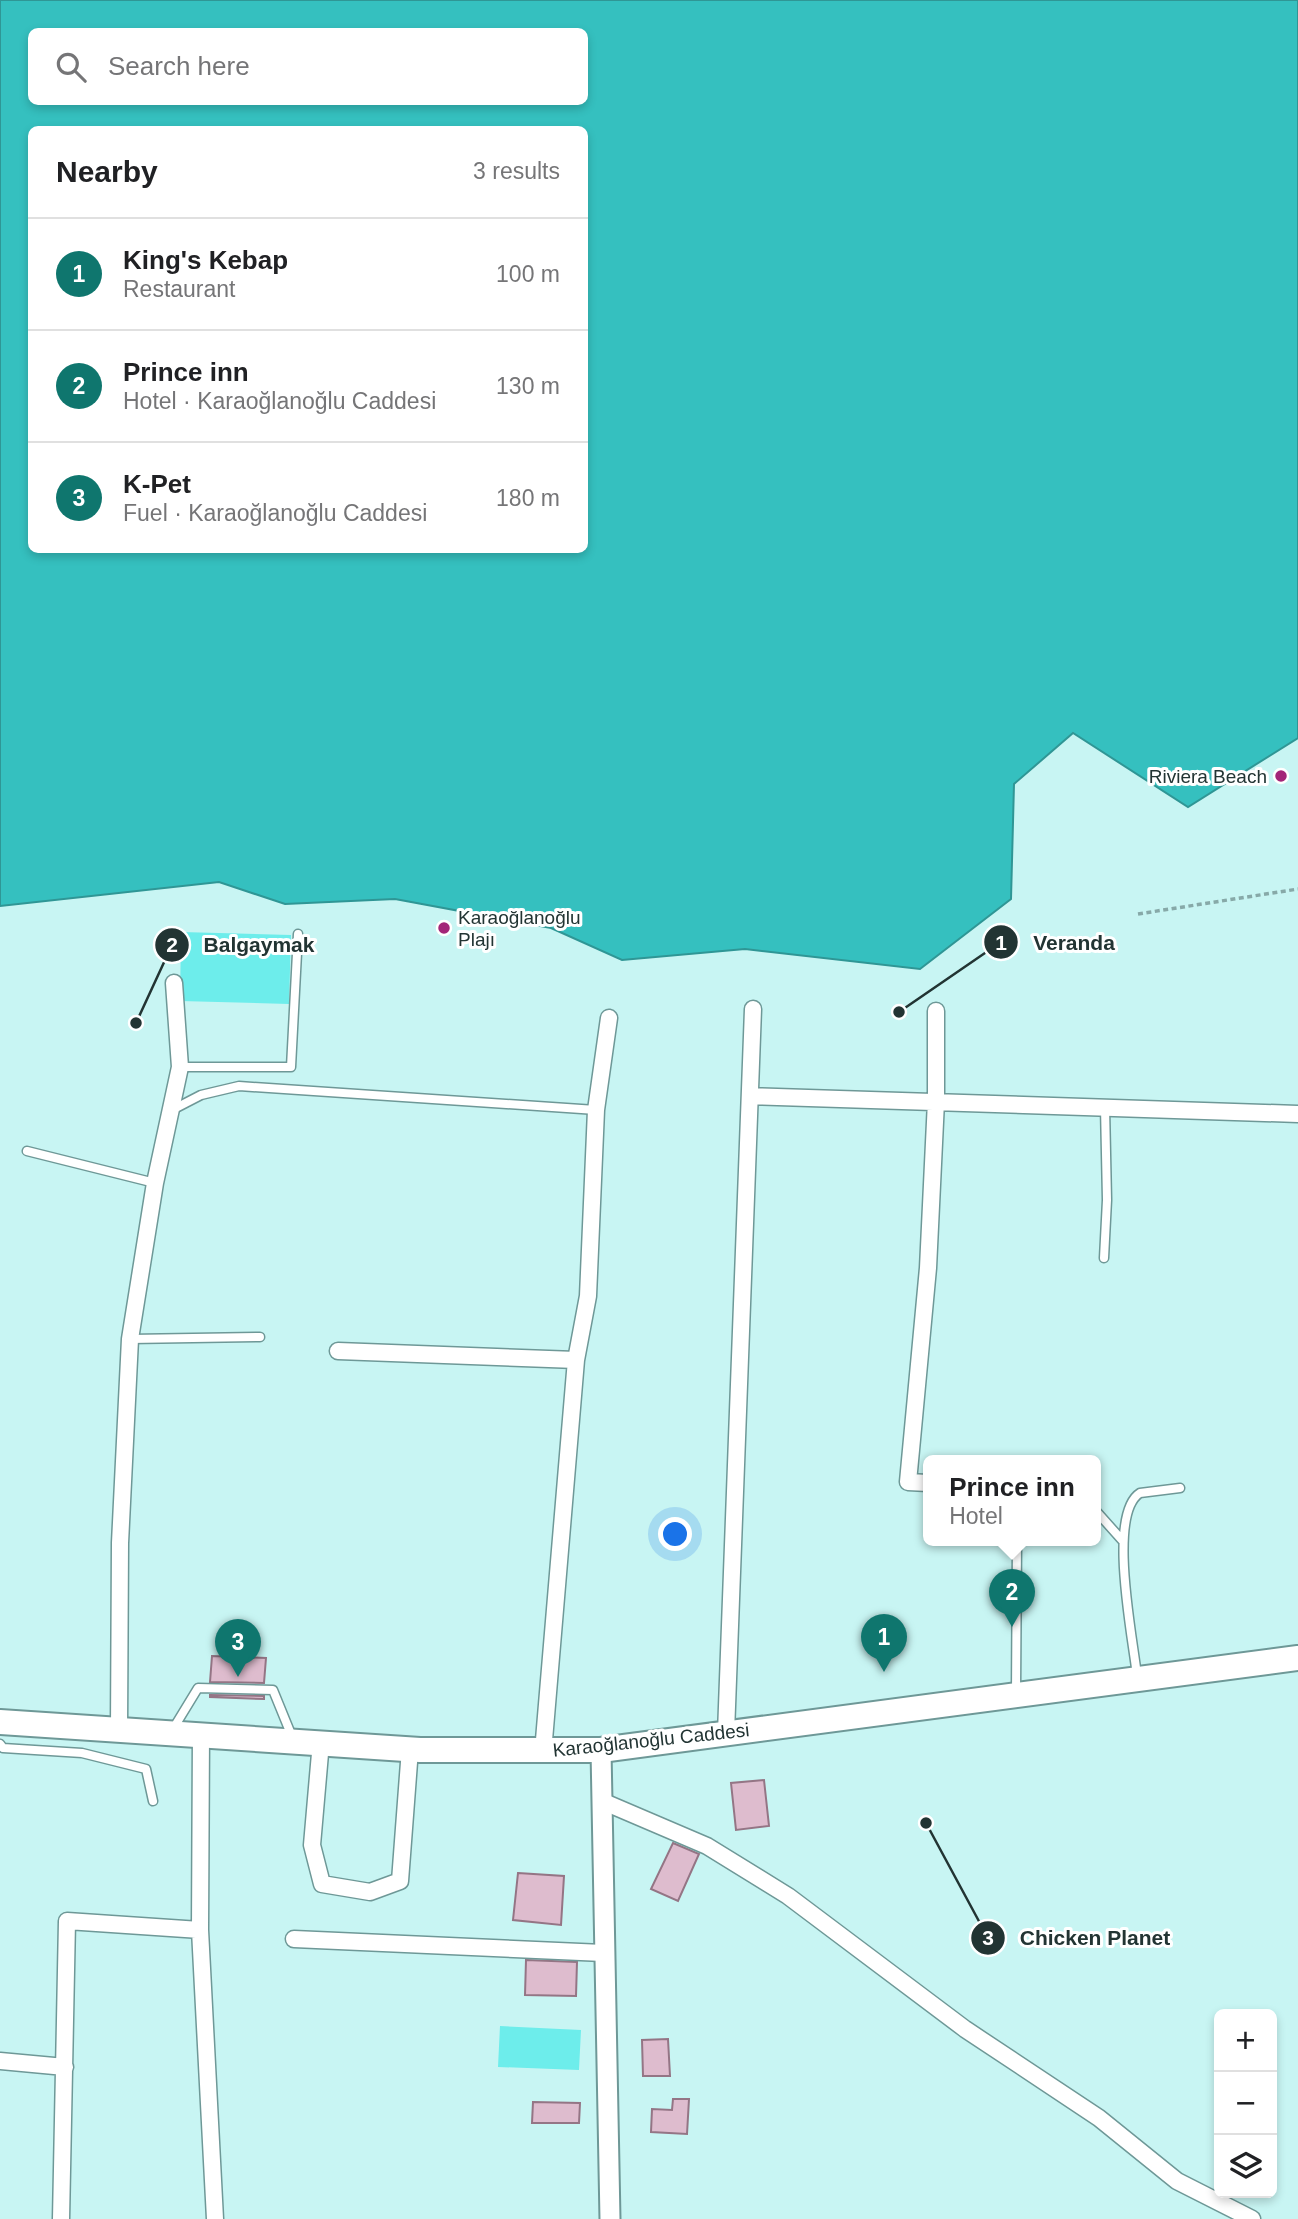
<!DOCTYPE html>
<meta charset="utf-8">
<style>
body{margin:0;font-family:Arial,sans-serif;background:#f2f2f2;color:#202124}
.controls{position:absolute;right:21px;bottom:21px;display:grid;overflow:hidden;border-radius:10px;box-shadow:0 4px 10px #0003}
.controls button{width:63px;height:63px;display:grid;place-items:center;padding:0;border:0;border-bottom:2px solid #e0e0e0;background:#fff;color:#202124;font:35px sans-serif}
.you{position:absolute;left:676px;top:1535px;width:24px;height:24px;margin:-18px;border:5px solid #fff;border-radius:50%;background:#1a73e8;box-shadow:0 0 0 10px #1a73e833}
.badge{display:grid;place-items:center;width:46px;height:46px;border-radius:50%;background:#0f766e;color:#fff;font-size:23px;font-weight:700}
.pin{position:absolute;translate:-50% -58px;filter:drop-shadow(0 2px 4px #0008)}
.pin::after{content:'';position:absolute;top:37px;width:24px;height:21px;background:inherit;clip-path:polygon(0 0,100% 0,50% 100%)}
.popup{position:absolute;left:923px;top:1455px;width:178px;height:91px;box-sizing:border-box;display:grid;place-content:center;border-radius:10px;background:#fff;filter:drop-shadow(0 2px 5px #0005);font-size:23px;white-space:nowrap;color:#757577}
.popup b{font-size:26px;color:#202124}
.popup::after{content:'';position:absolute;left:50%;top:100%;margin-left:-14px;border:14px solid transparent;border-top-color:#fff}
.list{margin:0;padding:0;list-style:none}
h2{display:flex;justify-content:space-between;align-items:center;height:91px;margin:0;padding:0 28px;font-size:30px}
h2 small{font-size:23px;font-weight:400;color:#757577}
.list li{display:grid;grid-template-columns:46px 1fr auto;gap:21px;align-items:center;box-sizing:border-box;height:112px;padding:0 28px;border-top:2px solid #e0e0e0}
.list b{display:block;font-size:26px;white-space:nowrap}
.list p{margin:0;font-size:23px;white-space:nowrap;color:#757577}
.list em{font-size:23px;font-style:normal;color:#757577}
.icon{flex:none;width:38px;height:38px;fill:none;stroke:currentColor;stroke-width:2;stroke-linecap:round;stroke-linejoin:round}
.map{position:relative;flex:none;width:1298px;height:2219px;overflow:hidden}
.search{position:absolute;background:#fff;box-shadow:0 4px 10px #0003;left:28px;top:28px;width:560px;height:77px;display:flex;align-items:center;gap:18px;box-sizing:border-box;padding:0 24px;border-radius:10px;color:#757577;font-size:26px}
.panel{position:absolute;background:#fff;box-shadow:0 4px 10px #0003;left:28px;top:126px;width:560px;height:427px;border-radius:10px}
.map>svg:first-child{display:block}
</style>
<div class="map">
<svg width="1298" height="2219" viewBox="0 0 1298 2219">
<rect width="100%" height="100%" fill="#c8f5f3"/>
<path fill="#6dedeb" d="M181,932L291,935L289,1004L180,1001Z
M500,2026L581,2030L579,2070L498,2067Z"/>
<path fill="#35c0bf" stroke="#2f9695" stroke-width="2" fill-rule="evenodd" d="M0,0H1298V738L1188,807L1073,733L1014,784L1011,899L920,969L745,949L622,960L551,928L395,899L285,904L219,882L0,906ZM32,32H584V102H32ZM32,130H584V550H32Z"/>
<path fill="#debcce" stroke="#947585" stroke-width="2" d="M212,1656L266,1658L264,1683L210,1682Z
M210,1695L264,1696V1699L210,1697Z
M764,1780L769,1826L736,1830L731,1783Z
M673,1843L699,1854L678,1901L651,1889Z
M518,1873L564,1876L561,1925L513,1920Z
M526,1960L577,1962L576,1996L525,1995Z
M668,2039L670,2076H643L642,2040Z
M673,2099H689L687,2134L651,2132L652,2109L672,2110Z
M533,2102L580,2103L579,2123H532Z"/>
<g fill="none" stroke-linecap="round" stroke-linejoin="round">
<defs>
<path id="service" d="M180,1067H291L298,934
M172,1110L201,1095L239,1086L596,1110
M27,1151L155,1183
M1104,1258L1107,1200L1105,1107
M130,1339L260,1337
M1096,1511L1122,1540
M1137,1676C1133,1638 1107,1514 1140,1493L1180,1488
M1016,1692L1017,1541
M173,1729L198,1688L273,1690L293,1739
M0,1744L3,1748L82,1753L146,1769L153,1801"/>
<path id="minor" d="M750,1096L1298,1114
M338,1351L576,1360
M928,1483L908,1482L928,1268L936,1101V1011
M119,1729L120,1543L130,1339L155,1183L180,1067L174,983
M201,1733L200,1930L215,2219
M726,1733L753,1009
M321,1742L312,1845L322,1884L370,1892L400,1881L410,1749
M543,1752L576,1360L588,1296L596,1110L609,1018
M604,1802L707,1846L788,1896L965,2029L1099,2118L1177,2181L1252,2219
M294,1939L603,1953
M0,2061L65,2067
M61,2219L67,1921L200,1930"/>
<path id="tertiary" d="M601,1750L610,2219"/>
<path id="primary" d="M0,1722L420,1750H601L1298,1658"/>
</defs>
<use href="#service" stroke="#6e9897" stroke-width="11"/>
<use href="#minor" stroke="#6e9897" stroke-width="19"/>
<use href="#tertiary" stroke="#6e9897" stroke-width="23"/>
<use href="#primary" stroke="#6e9897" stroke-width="28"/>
<path stroke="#87a9a8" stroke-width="3.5" stroke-dasharray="5 3.5" stroke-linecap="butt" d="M1138,914L1298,889"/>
<use href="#service" stroke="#fff" stroke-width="8"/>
<use href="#minor" stroke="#fff" stroke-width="16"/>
<use href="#tertiary" stroke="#fff" stroke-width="19"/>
<use href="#primary" stroke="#fff" stroke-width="24"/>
</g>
<g fill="#a32578" stroke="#fff" stroke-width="2.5">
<circle cx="1281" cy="776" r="7"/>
<circle cx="444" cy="928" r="7"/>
</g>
<g text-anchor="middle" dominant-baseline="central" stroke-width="6" stroke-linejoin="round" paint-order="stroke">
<g font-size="19" fill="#223433" stroke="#fff" text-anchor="end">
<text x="1267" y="776">Riviera Beach</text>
<text x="458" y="917" text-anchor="start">Karaoğlanoğlu<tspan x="458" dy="22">Plajı</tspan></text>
</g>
<g font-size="19" fill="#223433" stroke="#fff">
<text transform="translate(651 1740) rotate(-6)">Karaoğlanoğlu Caddesi</text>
</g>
</g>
<path fill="none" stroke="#223433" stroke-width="2.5" d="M899 1012L1001 942M136 1023L172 945M926 1823L988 1938"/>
<g fill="#223433" stroke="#fff" stroke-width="2.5">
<circle cx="899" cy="1012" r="7"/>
<circle cx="136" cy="1023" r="7"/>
<circle cx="926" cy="1823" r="7"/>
<circle cx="1001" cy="942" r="18"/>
<circle cx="172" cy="945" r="18"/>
<circle cx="988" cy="1938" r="18"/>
</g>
<g font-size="21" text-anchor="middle" font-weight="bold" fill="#fff">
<text x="1001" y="950">1</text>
<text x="172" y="952">2</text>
<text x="988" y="1945">3</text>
</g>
<g font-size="21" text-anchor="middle" font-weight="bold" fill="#223433" stroke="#fff" stroke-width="6" stroke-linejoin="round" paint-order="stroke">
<text x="1074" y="950">Veranda</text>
<text x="259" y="952">Balgaymak</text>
<text x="1095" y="1945">Chicken Planet</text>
</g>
</svg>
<div class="controls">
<button>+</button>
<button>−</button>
<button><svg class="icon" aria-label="layers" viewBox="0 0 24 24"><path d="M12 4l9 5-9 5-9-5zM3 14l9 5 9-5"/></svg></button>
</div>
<div class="you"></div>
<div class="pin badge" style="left:884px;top:1672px">1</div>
<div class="pin badge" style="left:1012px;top:1627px">2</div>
<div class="popup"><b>Prince inn</b>Hotel</div>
<div class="pin badge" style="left:238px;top:1677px">3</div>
<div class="search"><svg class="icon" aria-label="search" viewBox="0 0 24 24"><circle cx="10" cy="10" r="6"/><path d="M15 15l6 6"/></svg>Search here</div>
<section class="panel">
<h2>Nearby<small>3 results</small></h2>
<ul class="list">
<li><span class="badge">1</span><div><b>King's Kebap</b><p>Restaurant</p></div><em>100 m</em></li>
<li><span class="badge">2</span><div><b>Prince inn</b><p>Hotel · Karaoğlanoğlu Caddesi</p></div><em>130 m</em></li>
<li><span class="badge">3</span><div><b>K-Pet</b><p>Fuel · Karaoğlanoğlu Caddesi</p></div><em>180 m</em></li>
</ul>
</section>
</div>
